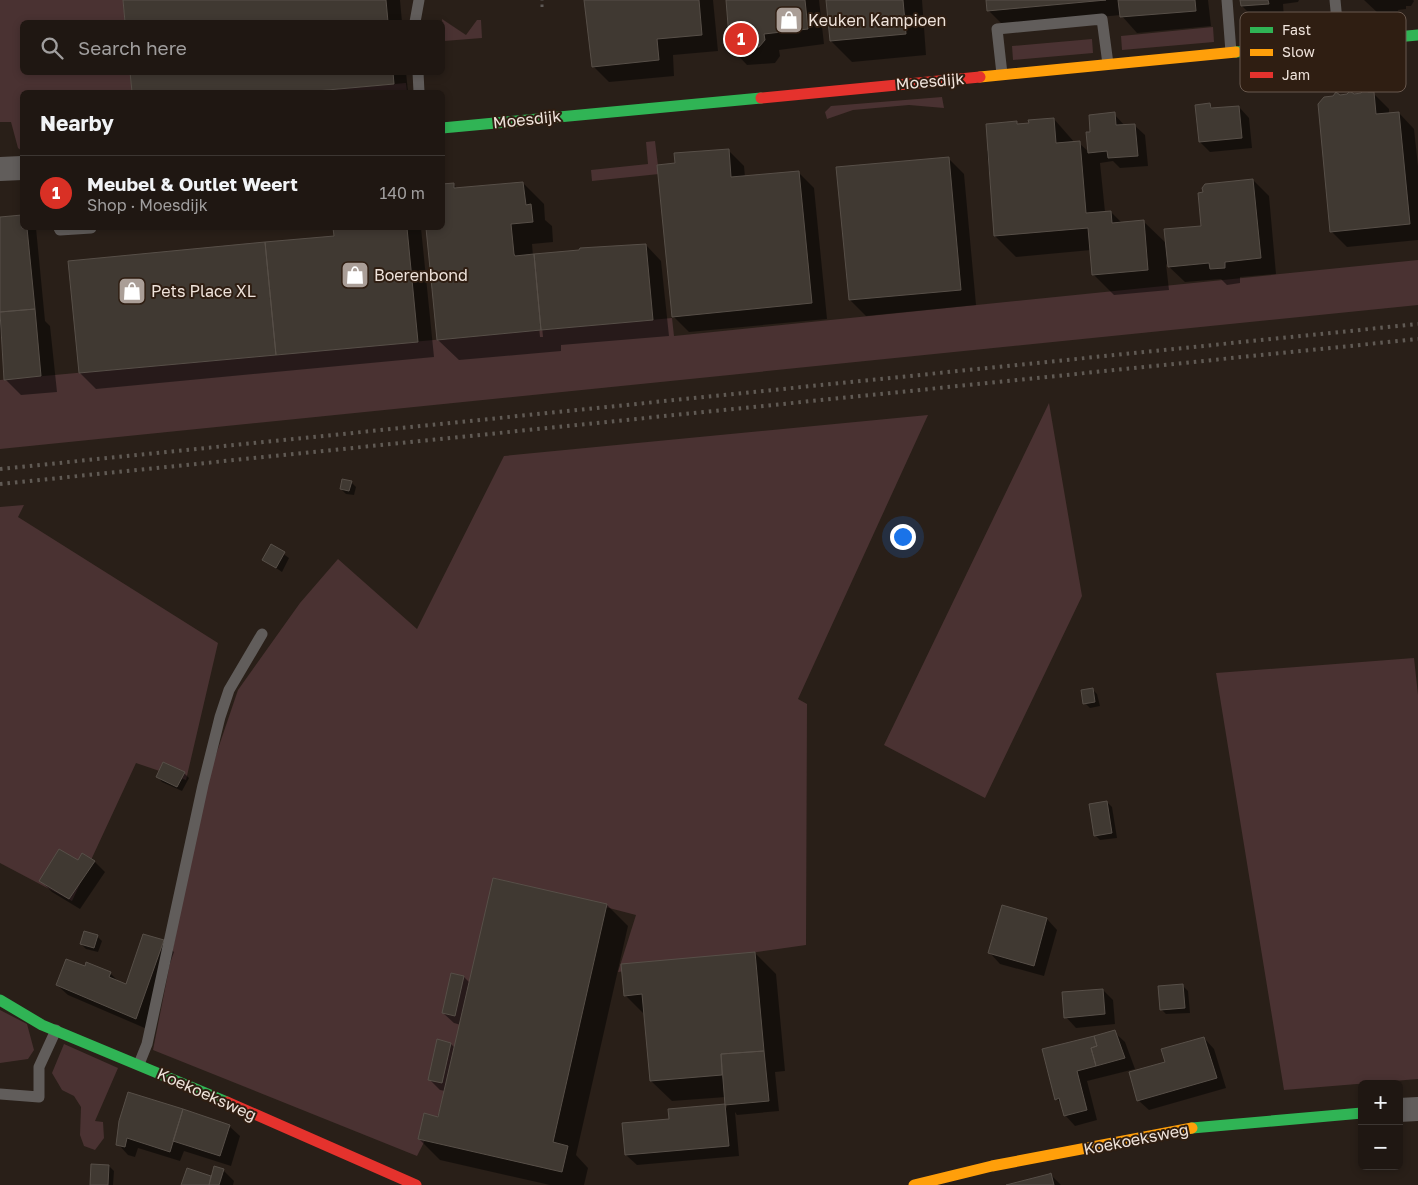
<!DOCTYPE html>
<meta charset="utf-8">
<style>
body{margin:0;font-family:"Golos Text",sans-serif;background:#2c2420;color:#f1f3f6}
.controls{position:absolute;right:15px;bottom:15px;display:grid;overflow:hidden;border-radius:8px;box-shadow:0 2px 8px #0003}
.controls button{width:45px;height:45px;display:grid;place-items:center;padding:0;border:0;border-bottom:1px solid #3c3632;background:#1f1712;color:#f1f3f6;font:25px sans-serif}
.you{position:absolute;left:902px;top:536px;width:18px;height:18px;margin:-12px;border:4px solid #fff;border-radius:50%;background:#1a73e8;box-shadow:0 0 0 8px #1a73e833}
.badge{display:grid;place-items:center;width:32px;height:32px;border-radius:50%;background:#d93025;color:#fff;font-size:16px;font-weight:700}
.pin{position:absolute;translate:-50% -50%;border:2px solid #fff;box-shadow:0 1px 5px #0006}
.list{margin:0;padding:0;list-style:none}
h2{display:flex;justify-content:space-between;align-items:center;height:65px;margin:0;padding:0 20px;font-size:21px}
h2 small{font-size:16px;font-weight:400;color:#a19f9f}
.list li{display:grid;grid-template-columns:32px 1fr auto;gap:15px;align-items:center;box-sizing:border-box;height:75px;padding:0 20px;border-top:1px solid #3c3632}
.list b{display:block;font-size:19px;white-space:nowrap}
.list p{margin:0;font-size:16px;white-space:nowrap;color:#a19f9f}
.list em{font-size:16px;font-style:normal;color:#a19f9f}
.icon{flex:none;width:28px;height:28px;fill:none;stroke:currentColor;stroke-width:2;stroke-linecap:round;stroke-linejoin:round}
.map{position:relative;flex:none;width:1418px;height:1185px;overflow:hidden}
.search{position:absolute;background:#1f1712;box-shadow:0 2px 8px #0003;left:20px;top:20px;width:425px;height:55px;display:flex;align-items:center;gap:12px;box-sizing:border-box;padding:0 18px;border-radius:8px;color:#a19f9f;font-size:19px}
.panel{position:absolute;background:#1f1712;box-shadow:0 2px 8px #0003;left:20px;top:90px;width:425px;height:140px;border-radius:8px}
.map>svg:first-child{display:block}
</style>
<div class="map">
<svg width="1418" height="1185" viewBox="0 0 1418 1185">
<rect width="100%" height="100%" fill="#291f18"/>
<path fill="#4a3232" d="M0,0H123L125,22H22V72L130,73L132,92H22V151L18,148L11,122H0Z
M442,19L466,35L477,20H481L482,38L444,41Z
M1213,27L1214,42L1122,50L1121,36Z
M1092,39L1093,53L1013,60L1012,46Z
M406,83L407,92H307Z
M942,97L944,108L909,105L853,110L827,119L825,112L831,106Z
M655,141L659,174L592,181L591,170L648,164L646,142Z
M1418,260V305L0,449V380L672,318L674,336Z
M1049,403L1082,596L985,798L884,745Z
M928,415L798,699L807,704L806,945L618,972L636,915L494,878L439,1113L417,1156L153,1050L204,790L238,690L300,603L338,559L417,629L504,456Z
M24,505L18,517L218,643L186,780L136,763L72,901L0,863V507Z
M1414,658L1418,695V1079L1284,1090L1216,673Z
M0,1010L27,1024L34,1050L28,1059L0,1063Z
M64,1044L118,1068L95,1121L103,1122L104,1138L95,1150L84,1146L80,1135L81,1107L74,1096L62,1090L52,1073Z"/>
<path fill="#0007" fill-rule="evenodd" d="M124,0H400L402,22H126Z
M585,0H713L718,51L673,55L674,76L609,82L593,66Z
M727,0H819L824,44L779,50L780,56L775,63L747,65L732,49Z
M827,0H922L926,55L852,62L831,41Z
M987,0H1208L1211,26L1137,33L1121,15L1004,26L988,10Z
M1241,0H1299L1298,2L1283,4L1284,19L1258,22L1242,6Z
M1364,0H1413L1414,1L1411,6H1406V9L1398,10L1399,14L1380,15Z
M131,72H406L408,92H133Z
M1373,93L1389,109V114L1399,113L1414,129L1418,166V240L1347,247L1331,231L1340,96Z
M1210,105L1214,109L1239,107L1249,118L1252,148L1210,152L1200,142Z
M1114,114L1125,126L1134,125L1145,135L1148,166L1120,168L1113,161L1100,163L1105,212H1111L1122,223L1143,221L1167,244L1202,227L1253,180L1269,196L1276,274L1240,277V283L1227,285L1221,279L1185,282L1166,264L1169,290L1114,295L1093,274L1091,250L1016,257L995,236L987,151L1016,122L1019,125L1054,119L1075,143H1079L1090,153L1088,133H1091Z
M728,150L744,166L745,177L798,172L814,188L827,319L689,332L673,316L676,165Z
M948,158L964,174L976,305L866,316L850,300Z
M523,183L544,204L545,220L552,226L553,242L532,244L533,256L646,245L661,261L669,336L561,345V351L459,360L438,340L427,228H442L453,184L458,189ZM534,273L537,276L543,337H540Z
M22,216V228H36L45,321L50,326L57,392L21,395L5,379L0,327V218Z
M334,228H421L434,357L96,389L80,373L335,237Z
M351,482L356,487L354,495L346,494L341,489Z
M271,545L289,558L282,572L263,559Z
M1092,689L1097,694L1100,706L1090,708L1085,703Z
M184,773L189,778L182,791L162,782L158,777Z
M1107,802L1112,807L1117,838L1100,840L1095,835Z
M78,862H95L105,872L80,909L52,892L41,881Z
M494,879L607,905L628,926L576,1155L588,1168L584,1185H550L440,1160L419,1139L439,1118L445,1091L440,1090L430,1080L451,1044L455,1048L461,1025L454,1023L443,1013L452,974L464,977L470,983Z
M1047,919L1057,930L1044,976L1000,964L990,953Z
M97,936L102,941L98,952L86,949L81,944Z
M163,941L174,952L147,1029L68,995L57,985L85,968L110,973L120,983L127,986Z
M755,953L776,974L785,1071L775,1072L779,1111L737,1115L735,1112L739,1156L637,1165L626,1155L670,1120L724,1105L727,1108L726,1097L672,1101L651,1081L645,1015L625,995Z
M1183,986L1188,991L1190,1013L1166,1014L1161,1009Z
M1103,990L1113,1000L1115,1024L1076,1028L1066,1017Z
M1114,1032L1125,1042L1135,1069L1087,1081L1097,1120L1075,1126L1065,1115L1062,1105L1057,1099L1044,1050Z
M1204,1038L1214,1049L1226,1088L1149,1110L1138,1100L1166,1063Z
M120,1121L229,1126L240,1136L231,1166L184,1151L180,1161L138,1148L135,1157L128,1155L118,1144Z
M109,1166L114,1171L113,1185H92Z
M215,1168L224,1171L234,1181L233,1185H183L187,1170L212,1178Z
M1050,1174L1061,1185H1010Z"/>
<path fill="#403932" stroke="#574f48" d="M123,0H386L388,22H125Z
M584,0H699L702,35L657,39L659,60L592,67Z
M726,0H805L808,29L764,34L765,40L759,47L730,50Z
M826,0H903L906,34L830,41Z
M986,0H1106L987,11Z
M1118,0H1195L1196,11L1120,17Z
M1240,0H1268L1269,4L1241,6Z
M130,72H393L394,84L305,92H132Z
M1364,89L1368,92H1374L1376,114L1399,112L1410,224L1330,232L1318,104L1324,97L1333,96L1336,92L1340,95L1347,94L1350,91L1354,94L1361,93Z
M1210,103L1211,108L1239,106L1242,138L1199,142L1195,105Z
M1115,112L1116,125L1135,124L1138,156L1108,158L1107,151L1088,153L1086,132H1090L1089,115Z
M1054,118L1056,143L1080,141L1086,213L1111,211L1112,223L1144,220L1148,270L1092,275L1088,228L994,236L986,124L1017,121V124L1029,123L1028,120Z
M729,149L731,177L799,171L812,303L672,317L657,165L675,163L674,153Z
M949,157L961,290L849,300L836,167Z
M1253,179L1261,258L1225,262V268L1210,269L1209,263L1168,267L1164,229L1201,226L1198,193L1203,192L1202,188L1205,184Z
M523,182L526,205L531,204L533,222L511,224L514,254L515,256L534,254L541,330L437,340L426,228H442V184L454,183V188Z
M22,215V228H27L35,309L0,312V217Z
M333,228H407L418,342L276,355L265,242L334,236Z
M265,242L276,355L79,373L68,261Z
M646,244L653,320L541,330L534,254L579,250L580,248Z
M35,309L41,376L4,380L0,312Z
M342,479L352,481L349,491L340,489Z
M271,544L285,552L276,568L262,560Z
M1093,688L1095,702L1083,704L1081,690Z
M163,762L185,772L177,787L156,777Z
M1107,801L1112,833L1094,836L1089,804Z
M59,849L78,860L82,853L95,861L69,899L39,881Z
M493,878L607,904L553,1142L568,1146L562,1172L418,1139L424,1113L438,1117Z
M1002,905L1047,918L1034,966L988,953Z
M84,931L98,935L94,948L80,944Z
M143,934L164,940L136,1019L56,985L66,959L85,966L86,962L111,972L109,977L126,984Z
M755,952L764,1051L721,1054L722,1075L650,1081L642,994L624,996L621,964Z
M451,973L464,976L455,1016L442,1013Z
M1183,984L1185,1008L1160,1010L1158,986Z
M1103,989L1105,1014L1064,1018L1062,992Z
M1115,1030L1125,1058L1096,1066L1091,1048L1097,1046L1094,1036Z
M1094,1036L1097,1046L1091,1048L1096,1066L1077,1071L1087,1110L1064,1116L1059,1098L1055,1100L1042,1049Z
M1204,1037L1217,1078L1137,1101L1129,1072L1165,1062L1161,1049Z
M437,1039L451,1043L442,1083L428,1080Z
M764,1051L769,1101L725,1105L721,1054Z
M128,1092L183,1109L170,1152L127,1138L125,1147L116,1145L119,1121Z
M725,1104L729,1146L625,1155L622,1123L669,1119L668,1109Z
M183,1109L230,1125L220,1156L173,1141Z
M91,1164L109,1165L108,1185H90Z
M214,1166L224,1169L219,1185H209Z
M187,1168L211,1176L209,1185H181Z
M1051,1173L1054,1185H1006L1049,1174Z"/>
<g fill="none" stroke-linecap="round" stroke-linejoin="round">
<path stroke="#5f5a57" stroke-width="3" stroke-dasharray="2.5 4" stroke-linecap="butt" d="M542,7V0"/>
<path stroke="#615d5b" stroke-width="11" d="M1227,0L1231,52
M1335,0L1339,42
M415,22L419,0
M418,72L419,92
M1002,74L997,29L1102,19L1108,64
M59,228L60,230L91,228
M139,1064L147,1044L203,785L220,717L229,690L262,634
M0,1094L39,1097V1067L56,1030"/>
<path stroke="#615d5b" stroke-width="24" d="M0,169L22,168
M1399,1110L1418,1109"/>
<path stroke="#30b455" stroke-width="11" d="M1236,52L1418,35
M442,128L761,98
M0,1000L42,1025L227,1102
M1192,1128L1362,1113"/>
<path stroke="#ff9f0a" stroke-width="11" d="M980,77L1236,52
M914,1185L992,1166L1192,1128"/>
<path stroke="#e5322d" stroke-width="11" d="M761,98L980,77
M227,1102L416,1185"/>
<path stroke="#605a54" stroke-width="4" stroke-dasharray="2.5 5" stroke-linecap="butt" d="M0,469L1418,324
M0,484L1418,339"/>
</g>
<defs>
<symbol id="shop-square" viewBox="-11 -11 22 22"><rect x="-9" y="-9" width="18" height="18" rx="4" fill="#aa9e97" stroke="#2f1e12"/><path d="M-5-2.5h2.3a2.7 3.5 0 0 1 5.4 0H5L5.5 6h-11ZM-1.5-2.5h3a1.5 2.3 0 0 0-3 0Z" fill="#fff"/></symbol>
</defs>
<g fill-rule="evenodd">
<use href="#shop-square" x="773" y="4" width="32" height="32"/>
<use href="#shop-square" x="339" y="259" width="32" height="32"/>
<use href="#shop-square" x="116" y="275" width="32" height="32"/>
</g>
<g text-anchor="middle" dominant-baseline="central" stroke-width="4" stroke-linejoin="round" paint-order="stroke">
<g font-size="16" fill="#efe3db" stroke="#2f1e12" text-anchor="start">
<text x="808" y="20">Keuken Kampioen</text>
<text x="374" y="275">Boerenbond</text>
<text x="151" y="291">Pets Place XL</text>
</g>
<g font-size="16" fill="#efe3db" stroke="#2f1e12">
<text transform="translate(930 81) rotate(-5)">Moesdijk</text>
<text transform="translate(527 119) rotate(-6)">Moesdijk</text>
<text transform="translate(207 1094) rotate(24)">Koekoeksweg</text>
<text transform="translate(1136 1139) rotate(-11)">Koekoeksweg</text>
</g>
</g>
<rect x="1240" y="12" width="166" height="80" rx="8" fill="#2f1e12" stroke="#69594e" stroke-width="1"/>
<rect x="1250" y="27" width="23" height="6" fill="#30b455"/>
<rect x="1250" y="49" width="23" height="7" fill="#ff9f0a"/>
<rect x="1250" y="72" width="23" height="6" fill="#e5322d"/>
<g font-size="14" fill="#efe3db">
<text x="1282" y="35">Fast</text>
<text x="1282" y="57">Slow</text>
<text x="1282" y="80">Jam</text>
</g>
</svg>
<div class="controls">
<button>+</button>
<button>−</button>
</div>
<div class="you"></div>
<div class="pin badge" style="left:741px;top:39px">1</div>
<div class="search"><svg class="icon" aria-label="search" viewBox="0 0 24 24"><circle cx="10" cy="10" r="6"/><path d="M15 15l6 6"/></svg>Search here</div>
<section class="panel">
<h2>Nearby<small></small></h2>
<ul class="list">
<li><span class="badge">1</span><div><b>Meubel &amp; Outlet Weert</b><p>Shop · Moesdijk</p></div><em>140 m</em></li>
</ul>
</section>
</div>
